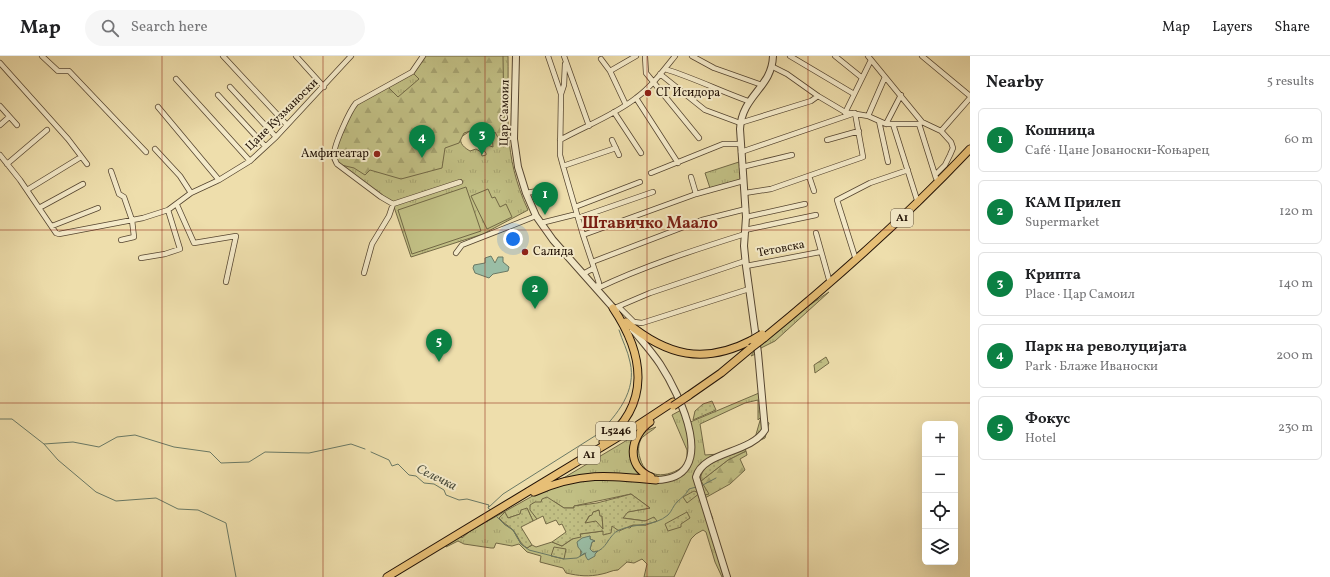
<!DOCTYPE html>
<meta charset="utf-8">
<style>
body{margin:0;font-family:Vollkorn,serif;background:#f6f6f6;color:#202124}
.controls{position:absolute;right:12px;bottom:12px;display:grid;overflow:hidden;border-radius:6px;box-shadow:0 4px 16px #0002}
.controls button{width:36px;height:36px;display:grid;place-items:center;padding:0;border:0;border-bottom:1px solid #e0e0e0;background:#fff;color:#202124;font:20px sans-serif}
.you{position:absolute;left:513px;top:183px;width:14px;height:14px;margin:-10px;border:3px solid #fff;border-radius:50%;background:#1a73e8;box-shadow:0 0 0 6px #1a73e833}
.badge{display:grid;place-items:center;width:26px;height:26px;border-radius:50%;background:#0b8043;color:#fff;font-size:13px;font-weight:700}
.pin{position:absolute;translate:-50% -33px;filter:drop-shadow(0 1px 2px #0008)}
.pin::after{content:'';position:absolute;top:21px;width:14px;height:12px;background:inherit;clip-path:polygon(0 0,100% 0,50% 100%)}
.list{margin:0;padding:0;list-style:none}
h2{display:flex;justify-content:space-between;align-items:center;height:52px;margin:0;padding:0 16px;font-size:17px}
h2 small{font-size:13px;font-weight:400;color:#757577}
.list li{display:grid;grid-template-columns:26px 1fr auto;gap:12px;align-items:center;box-sizing:border-box;height:64px;margin:0 8px 8px;padding:0 8px;border:1px solid #e0e0e0;border-radius:6px}
.list b{display:block;font-size:15px;white-space:nowrap}
.list p{margin:0;font-size:13px;white-space:nowrap;color:#757577}
.list em{font-size:13px;font-style:normal;color:#757577}
.icon{flex:none;width:22px;height:22px;fill:none;stroke:currentColor;stroke-width:2;stroke-linecap:round;stroke-linejoin:round}
.map{position:relative;flex:none;width:970px;height:521px;overflow:hidden}
header{display:flex;align-items:center;gap:24px;box-sizing:border-box;height:56px;padding:0 20px;background:#fff;border-bottom:1px solid #e0e0e0}
header strong{font-size:19px}
nav{display:flex;gap:22px;margin-inline-start:auto;font-size:14px}
.search{width:280px;height:36px;background:#f6f6f6;display:flex;align-items:center;gap:10px;box-sizing:border-box;padding:0 14px;border-radius:22px;color:#757577;font-size:15px}
main{display:flex}
aside{flex:1;background:#fff}
.map>svg:first-child{display:block}
</style>
<header>
<strong>Map</strong>
<div class="search"><svg class="icon" aria-label="search" viewBox="0 0 24 24"><circle cx="10" cy="10" r="6"/><path d="M15 15l6 6"/></svg>Search here</div>
<nav><a>Map</a><a>Layers</a><a>Share</a></nav>
</header>
<main>
<div class="map">
<svg width="970" height="521" viewBox="0 0 970 521">
<defs>
<pattern id="grass-tufts" width="24" height="20" patternUnits="userSpaceOnUse"><rect width="24" height="20" fill="#c1bf84"/><path d="M3 7l-1-3M5 7V3M7 7l1-3M15 17l-1-3M17 17v-4M19 17l1-3" fill="none" stroke="#a6a370"/></pattern>
<pattern id="forest-firs" width="22" height="20" patternUnits="userSpaceOnUse"><rect width="22" height="20" fill="#c1bf84"/><path d="M5 1l3.5 6h-7zM16 11l3.5 6h-7z" fill="#a6a370"/></pattern>
<pattern id="garden-dots" width="8" height="8" patternUnits="userSpaceOnUse"><rect width="8" height="8" fill="#c1bf84"/><path d="M2 2h.1M6 6h.1" fill="none" stroke="#a6a370" stroke-width="1.8" stroke-linecap="round"/></pattern>
</defs>
<rect width="100%" height="100%" fill="#eedeac"/>
<filter id="stains"><feTurbulence type="fractalNoise" baseFrequency=".005" numOctaves="4"/><feColorMatrix values="0 0 0 0 .2 0 0 0 0 .09 0 0 0 0 .02 0 0 0 .5 -.17"/></filter>
<radialGradient id="worn" r=".72"><stop offset=".6" stop-color="#630" stop-opacity="0"/><stop offset="1" stop-color="#630" stop-opacity=".3"/></radialGradient>
<path fill="url(#grass-tufts)" stroke="#726845" fill-rule="evenodd" d="M421,0H508C509,59 502,98 528,154L483,178L411,201L393,148L337,108L349,54L412,16ZM470,75C479,77 478,83 480,90L486,97V99L482,100L481,96L476,93L470,95C465,92 459,88 461,81Z
M742,105L743,125L711,135L705,117Z
M829,236L775,285L761,292L758,297L751,300C763,281 809,249 829,236Z
M759,337L765,364L769,367L765,382L716,405L700,420L701,425L696,427L727,521H722L715,506L706,476L703,474L696,478L691,483L674,521H644L647,508L642,503L634,507L627,506L618,514C612,514 608,517 602,518C589,521 579,520 566,517L563,512L540,506L541,500L527,496L519,488L512,490L496,487L494,492H491L464,488L458,485L446,491L444,487L459,477L462,482L470,475L545,433L639,377L656,371C652,375 644,379 641,383C638,389 638,396 640,402C646,426 673,421 687,407V394L672,359L683,353L688,367ZM758,344V364L761,361L755,382L719,398L705,399L700,368L745,347ZM631,438L650,452L627,456L623,462L646,465V469H633L630,472L611,469L603,475L580,478L562,490L552,486L536,491L532,489L527,492L521,488L513,474L504,468L505,457L508,462L520,458L527,452L533,465L537,463L531,454L541,447L555,446L564,452H574V450ZM590,480V483L595,485L592,486L590,493L593,496H597L592,500L586,497L581,499L580,485Z
M599,454L602,459L603,473L585,467L592,456Z"/>
<path fill="url(#forest-firs)" stroke="#726845" d="M421,0H503L504,64L503,78L505,90L503,91L495,76L492,79L493,91L484,88L480,90C478,83 479,77 470,75L464,77L459,87L445,92L442,112L401,123L370,114L365,119L354,112L337,108L335,93L356,47L387,30L398,41L419,23L412,16Z
M826,301L829,307L815,317L814,309Z
M746,395L747,399L740,403L745,414L730,428L705,442L713,463L709,465L700,437L705,433L701,425L728,404Z"/>
<path fill="url(#garden-dots)" stroke="#726845" fill-rule="evenodd" d="M712,345L716,354L693,364L695,355L703,348Z
M745,393L746,395L728,404L701,425L709,438L705,439L700,437L687,447L683,441L694,435L699,437L696,426L701,425C697,408 732,398 745,393Z
M631,438L650,452L628,456L623,462L645,465L654,461L657,465L646,469H633L619,475L612,470L611,477L603,479V475L580,478L581,481L572,483L562,490L552,486L566,476L562,468L559,469L556,464L546,468L543,460L537,463L530,454V449L535,446H541L542,443L547,441L564,452H574V450L597,447ZM599,454L600,460H602L603,473L596,465L585,467L589,460L592,459L593,456Z
M527,452L533,465L521,471L532,489L527,492C519,487 519,481 513,474C509,470 503,467 499,462L505,456L508,462L520,458L521,454Z
M687,456L690,462L681,468V471L668,475L665,468Z
M554,491L566,493L564,503L551,500Z"/>
<path fill="#c1bf84" stroke="#726845" d="M466,131L481,175L412,198L398,154Z
M488,133L492,142L495,141L500,151L506,148L512,161L487,173L471,140Z"/>
<path fill="#9abda5" stroke="#6a7965" d="M491,200L495,207L498,201H503V206L509,211L508,215L493,218L489,222L475,217L473,212L474,209L485,207V202Z
M590,480V483L595,485L592,486L590,493L593,496L598,495L595,498V500L588,504L586,501L585,497L580,500L582,496L578,491L577,486L582,482Z"/>
<g fill="none" stroke-linecap="round" stroke-linejoin="round">
<path stroke="#6a7965" stroke-width="1" d="M0,363H12L44,388L73,386L99,391L117,381L135,379L174,391L210,396L221,407L249,406L265,396L309,397L351,388L365,393
M44,388L58,404L96,436L116,445L156,442L178,453L198,454L226,467L236,521
M371,396L389,404L392,410L398,408L409,419L416,420L424,427L434,428L444,434L446,439L459,444L467,443L489,449L488,452L492,455
M701,430L716,422
M489,451L503,438L598,378C617,359 637,335 630,306C628,295 622,284 619,274
M495,459L504,468L513,474L521,488L529,494L564,503L577,502L586,497
M595,496C607,494 608,479 619,474C635,467 654,471 668,459C672,455 673,450 677,446C681,442 686,439 689,433L696,431"/>
<defs>
<path id="minor" d="M42,0L58,15H69L146,96
M223,0L287,69
M296,0L324,31
M423,0L412,16L356,47C350,54 333,90 334,100C334,103 336,106 337,108L381,141L393,148L460,126
M548,0L561,38L560,99L563,110L583,179L599,227L596,233
M564,0L589,70
M645,0L646,17L699,82
M692,0L714,12L762,29
M790,0L854,38
M835,0L861,21
M868,0L922,66L941,75L951,86L953,92L950,99L945,109L935,119
M922,0L970,40
M601,3L610,15L626,49
M0,7L68,83L87,108
M773,11L787,18L818,40L845,56L868,60L886,68H919L922,66
M665,13C694,22 720,35 748,45
M610,15L636,0
M660,18L705,54L740,67L811,45L818,40
M176,23L250,105
M230,31L276,81
M561,38L564,29L565,8
M218,39L265,90
M636,42L678,107
M0,50L17,69
M158,51L219,124
M614,56L641,97
M845,57L871,4
M868,60L885,21
M879,65L888,106
M886,68L901,39
M893,68L918,147
M919,68L936,122
M0,69L9,61
M941,75L970,42
M560,84C585,70 613,60 636,42C651,31 663,15 675,0
M612,84L619,99
M827,84L859,75
M155,93L180,120L191,137
M741,96L855,57L863,101L771,133L745,137
M0,99L20,124L56,177L59,178L143,162L168,154L191,137L219,124L250,105L276,81L351,0
M7,108L47,74
M563,110L616,92
M742,111L792,99
M111,115L119,138L124,141L132,164L134,181L121,184
M651,117L723,88H740
M809,120L814,135
M691,121L696,138
M27,134L81,101
M526,137L549,133
M177,149L194,187L236,180L226,226
M575,151L640,126
M39,152L83,128
M746,161L805,148
M578,162L653,136
M541,167L577,158
M52,170L98,152
M745,174L816,159
M816,177L830,227
M583,179L696,138L743,125
M456,197L462,189L536,160
M141,202L165,198L180,193L168,154
M856,204L837,144L870,127L908,114
M592,206L702,164L746,153
M746,210L820,196
M364,217L372,188L389,160L393,148
M583,218L594,212
M596,233C644,210 694,194 745,178
M617,251L650,237L745,205
M619,251L634,266L642,267L749,233"/>
<path id="tertiary" d="M516,0L514,83L518,111L526,137L536,160L553,184L616,255
M633,274C642,285 652,296 660,308C679,337 722,423 656,424
M727,521L696,421C703,395 750,398 765,374L758,297L746,210L744,190L746,161L740,73C742,39 772,32 773,0"/>
<path id="primary" d="M626,266C667,300 704,309 752,284
M764,282C836,223 906,161 970,93
M688,340L721,317L751,292
M650,366C630,380 625,410 651,421
M603,386C652,348 644,298 613,252
M534,436C580,416 609,419 656,424
M387,521L638,369L673,346"/>
</defs>
<use href="#minor" stroke="#554530" stroke-width="6"/>
<use href="#tertiary" stroke="#554530" stroke-width="8"/>
<use href="#primary" stroke="#221206" stroke-width="9"/>
<use href="#minor" stroke="#f4eac9" stroke-width="4.5"/>
<use href="#tertiary" stroke="#f4eac9" stroke-width="6"/>
<use href="#primary" stroke="#e7bf76" stroke-width="7"/>
<defs>
<path id="primary-bridge" d="M752,284L762,278
M751,292L764,282
M673,350L688,340"/>
</defs>
<use href="#primary-bridge" stroke="#221206" stroke-width="9" stroke-linecap="butt"/>
<use href="#primary-bridge" stroke="#e7bf76" stroke-width="7"/>
</g>
<path fill="none" stroke="#8f2418" stroke-width="1" stroke-opacity="0.55" d="M162,0V521M323,0V521M485,0V521M647,0V521M808,0V521M0,174H970M0,347H970"/>
<g fill="#8f2418" stroke="#f4eac9" stroke-width="1.5">
<circle cx="648" cy="37" r="4"/>
<circle cx="377" cy="98" r="4"/>
<circle cx="525" cy="196" r="4"/>
</g>
<g text-anchor="middle" dominant-baseline="central" stroke-width="4" stroke-linejoin="round" paint-order="stroke">
<g fill="#f4eac9" stroke="#615340" stroke-width="1">
<rect x="891" y="153" width="22" height="18" rx="3"/>
<rect x="596" y="366" width="40" height="18" rx="3"/>
<rect x="578" y="390" width="22" height="18" rx="3"/>
</g>
<g font-size="11" font-weight="bold" fill="#221206">
<text x="902" y="162">A1</text>
<text x="616" y="375">L5246</text>
<text x="589" y="399">A1</text>
</g>
<g font-size="12" fill="#221206" stroke="#f4eac9" text-anchor="start">
<text x="656" y="37">СГ Исидора</text>
<text x="369" y="98" text-anchor="end">Амфитеатар</text>
<text x="533" y="196">Салида</text>
</g>
<g font-size="12" fill="#221206" stroke="#f4eac9">
<text transform="translate(505 57) rotate(-89)">Цар Самоил</text>
<text transform="translate(282 59) rotate(-45)">Цане Кузманоски</text>
<text transform="translate(781 193) rotate(-11)">Тетовска</text>
</g>
<g font-size="13" font-style="italic" fill="#4c4e3e" stroke="#f4eac9">
<text transform="translate(436 422) rotate(26)">Селечка</text>
</g>
<g font-size="16" font-weight="bold" fill="#7a1f14" stroke="#f4eac9">
<text x="650" y="168">Штавичко Маало</text>
</g>
</g>
<rect width="100%" height="100%" filter="url(#stains)"/>
<rect width="100%" height="100%" fill="url(#worn)"/>
</svg>
<div class="controls">
<button>+</button>
<button>−</button>
<button><svg class="icon" aria-label="locate" viewBox="0 0 24 24"><circle cx="12" cy="12" r="6"/><path d="M12 2v4M12 18v4M2 12h4M18 12h4"/></svg></button>
<button><svg class="icon" aria-label="layers" viewBox="0 0 24 24"><path d="M12 4l9 5-9 5-9-5zM3 14l9 5 9-5"/></svg></button>
</div>
<div class="you"></div>
<div class="pin badge" style="left:545px;top:159px">1</div>
<div class="pin badge" style="left:535px;top:253px">2</div>
<div class="pin badge" style="left:482px;top:99px">3</div>
<div class="pin badge" style="left:422px;top:102px">4</div>
<div class="pin badge" style="left:439px;top:306px">5</div>
</div>
<aside>
<h2>Nearby<small>5 results</small></h2>
<ul class="list">
<li><span class="badge">1</span><div><b>Кошница</b><p>Café · Цане Јованоски-Коњарец</p></div><em>60 m</em></li>
<li><span class="badge">2</span><div><b>КАМ Прилеп</b><p>Supermarket</p></div><em>120 m</em></li>
<li><span class="badge">3</span><div><b>Крипта</b><p>Place · Цар Самоил</p></div><em>140 m</em></li>
<li><span class="badge">4</span><div><b>Парк на револуцијата</b><p>Park · Блаже Иваноски</p></div><em>200 m</em></li>
<li><span class="badge">5</span><div><b>Фокус</b><p>Hotel</p></div><em>230 m</em></li>
</ul>
</aside>
</main>
